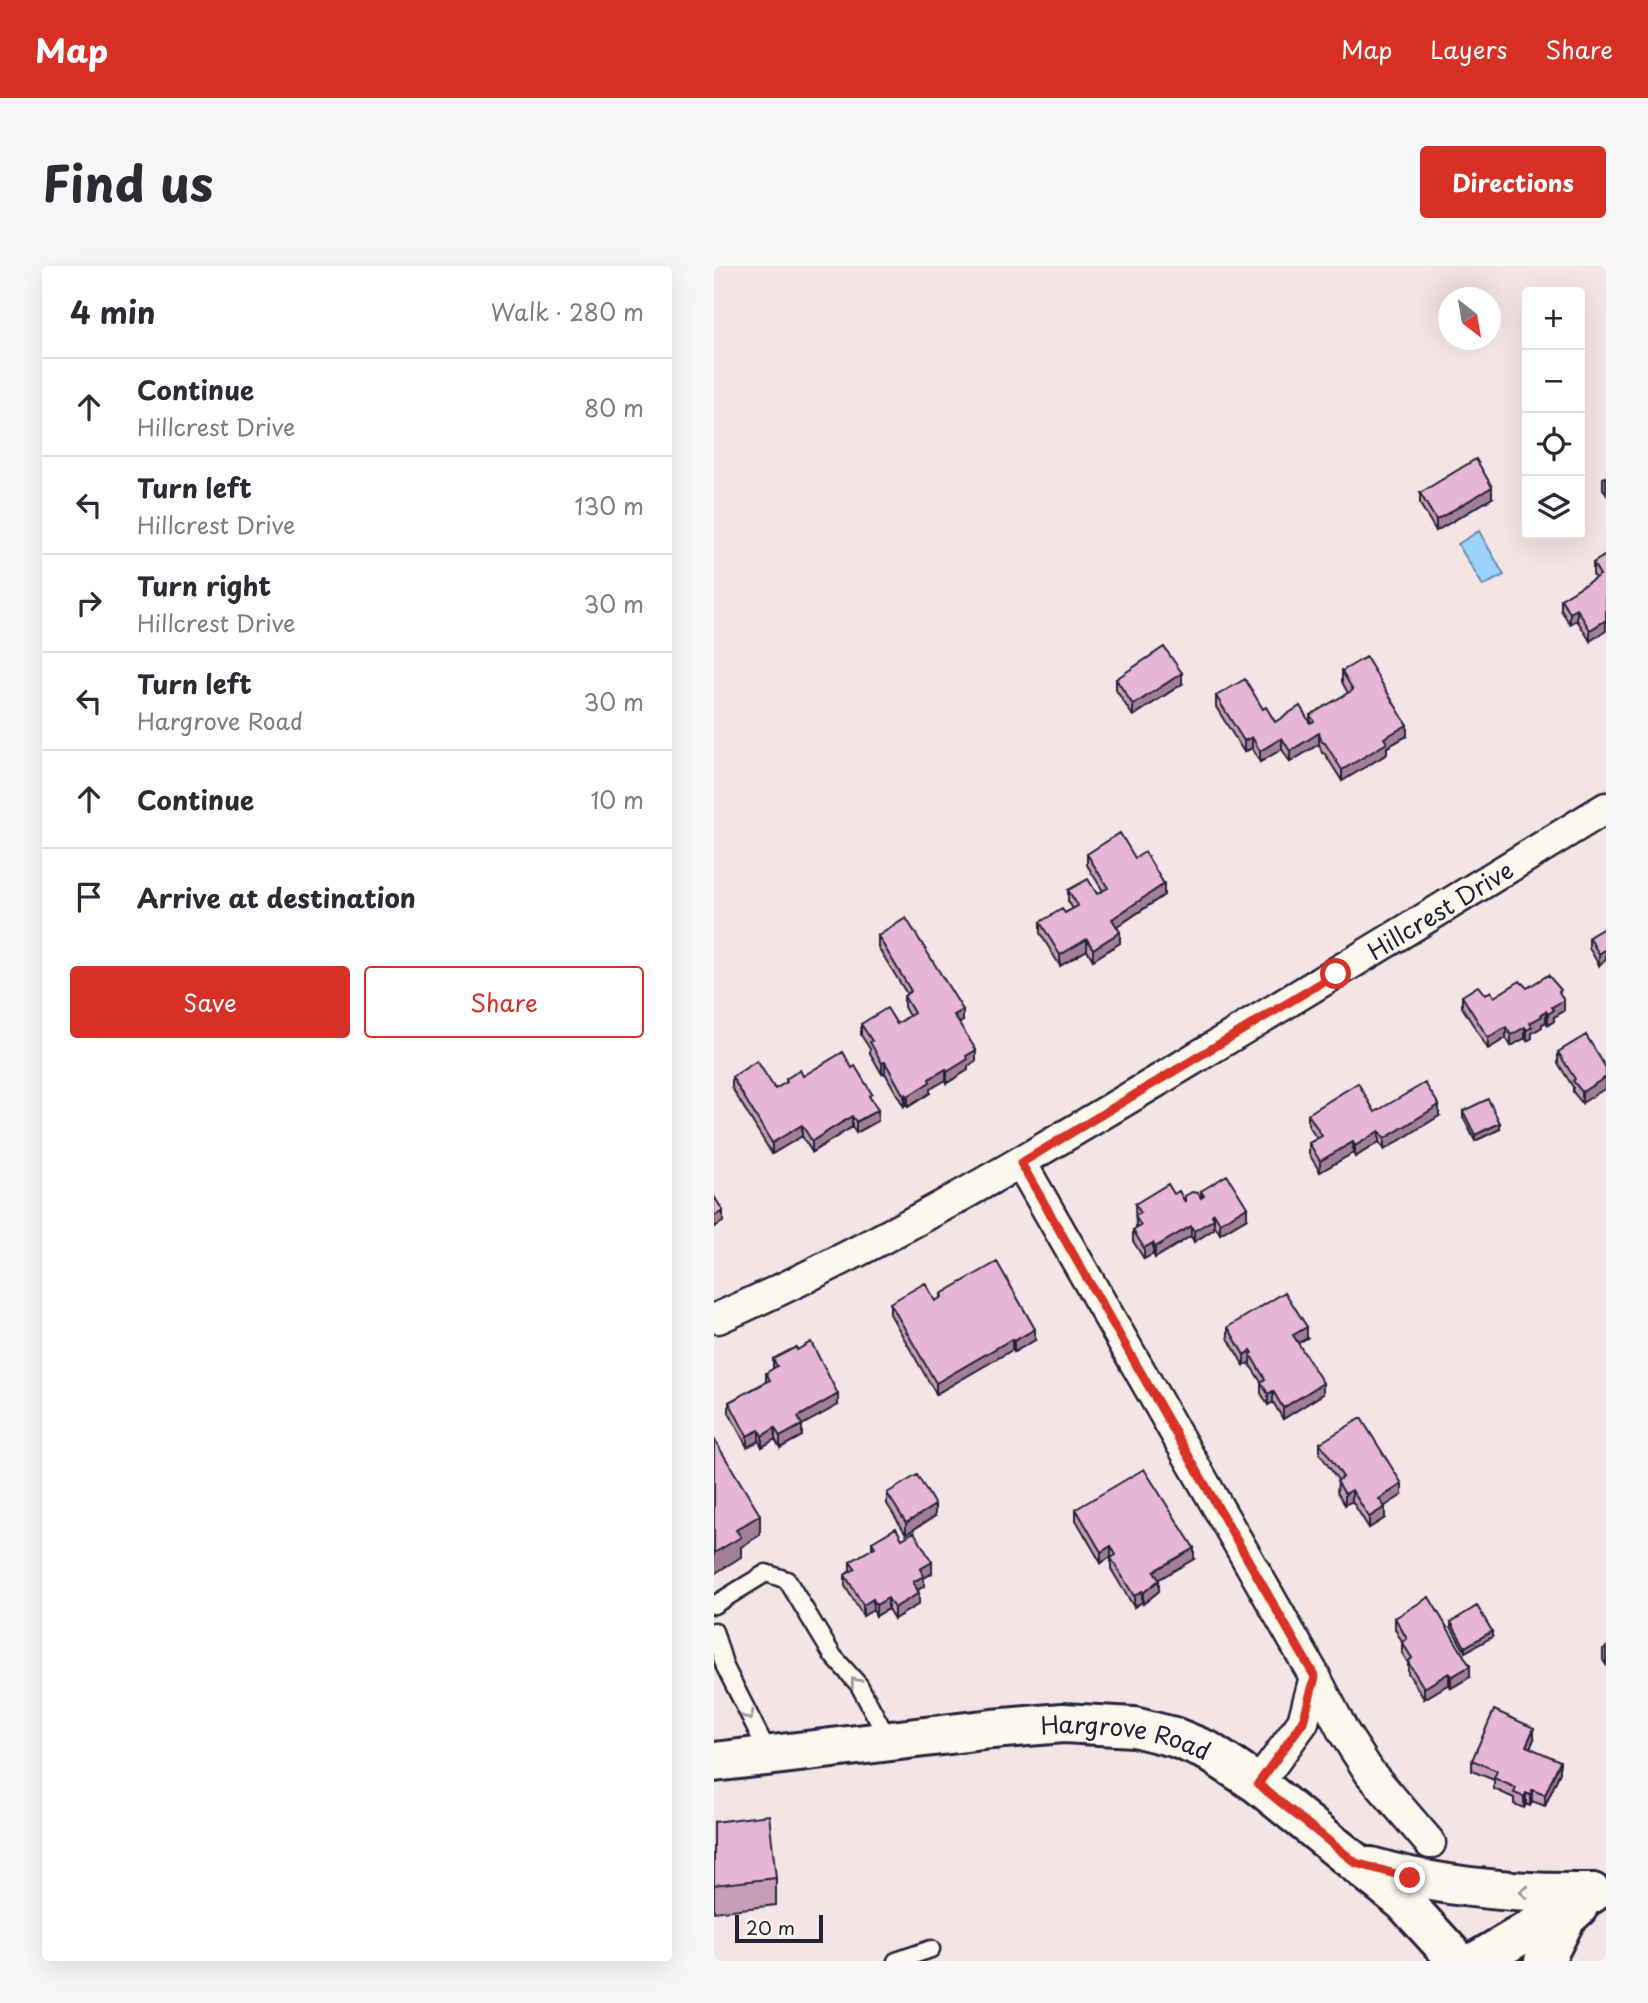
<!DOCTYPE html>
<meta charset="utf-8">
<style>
body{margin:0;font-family:"Playpen Sans",sans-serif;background:#f7f7f7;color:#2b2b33}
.controls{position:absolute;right:21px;top:21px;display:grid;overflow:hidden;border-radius:7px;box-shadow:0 7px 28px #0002}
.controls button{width:63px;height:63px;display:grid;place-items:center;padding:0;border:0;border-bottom:2px solid #e1e1e2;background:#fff;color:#2b2b33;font:35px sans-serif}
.compass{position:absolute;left:724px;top:21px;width:63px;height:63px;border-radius:50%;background:#fff;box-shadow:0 7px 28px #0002;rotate:149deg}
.scale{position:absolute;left:21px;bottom:18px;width:88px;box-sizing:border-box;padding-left:7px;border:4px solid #22223b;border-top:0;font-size:19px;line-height:24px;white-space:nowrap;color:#22223b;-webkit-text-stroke:5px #fbf7ec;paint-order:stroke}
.stop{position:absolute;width:21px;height:21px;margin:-16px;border:5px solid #d93025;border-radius:50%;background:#fff}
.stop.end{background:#d93025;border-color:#fff;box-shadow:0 2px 7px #0008}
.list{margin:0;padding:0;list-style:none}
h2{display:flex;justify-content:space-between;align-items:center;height:91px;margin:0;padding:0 28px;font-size:30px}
h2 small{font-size:23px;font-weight:400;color:#7c7c81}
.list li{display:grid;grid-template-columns:46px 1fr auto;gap:21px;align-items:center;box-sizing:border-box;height:98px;padding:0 28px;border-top:2px solid #e1e1e2}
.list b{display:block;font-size:26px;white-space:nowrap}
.list p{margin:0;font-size:23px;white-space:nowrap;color:#7c7c81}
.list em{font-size:23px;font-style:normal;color:#7c7c81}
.actions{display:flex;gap:14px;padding:21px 28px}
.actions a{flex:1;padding:16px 0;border:2px solid #d93025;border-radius:7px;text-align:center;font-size:24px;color:#d93025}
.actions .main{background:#d93025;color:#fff}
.icon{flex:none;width:38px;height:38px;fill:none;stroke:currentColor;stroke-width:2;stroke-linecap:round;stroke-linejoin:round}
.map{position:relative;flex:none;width:892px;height:1695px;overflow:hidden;border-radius:7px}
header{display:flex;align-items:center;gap:42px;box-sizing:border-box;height:98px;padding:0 35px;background:#d93025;color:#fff}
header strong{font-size:33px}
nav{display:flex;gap:38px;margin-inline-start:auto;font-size:24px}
.intro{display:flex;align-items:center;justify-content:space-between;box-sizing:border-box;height:168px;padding:0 42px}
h1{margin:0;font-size:49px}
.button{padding:18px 32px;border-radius:7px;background:#d93025;color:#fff;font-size:24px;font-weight:700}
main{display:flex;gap:42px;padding:0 42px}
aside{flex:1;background:#fff;border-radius:7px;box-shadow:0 7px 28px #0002}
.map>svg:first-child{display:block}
</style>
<header>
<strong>Map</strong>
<nav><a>Map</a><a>Layers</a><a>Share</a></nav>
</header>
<div class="intro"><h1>Find us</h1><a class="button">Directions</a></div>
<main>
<aside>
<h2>4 min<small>Walk · 280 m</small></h2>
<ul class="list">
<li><svg class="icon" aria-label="ahead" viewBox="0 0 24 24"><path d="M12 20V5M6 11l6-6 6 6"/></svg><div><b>Continue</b><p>Hillcrest Drive</p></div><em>80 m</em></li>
<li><svg class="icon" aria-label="left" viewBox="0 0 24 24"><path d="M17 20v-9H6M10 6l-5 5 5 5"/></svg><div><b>Turn left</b><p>Hillcrest Drive</p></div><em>130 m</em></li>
<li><svg class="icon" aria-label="right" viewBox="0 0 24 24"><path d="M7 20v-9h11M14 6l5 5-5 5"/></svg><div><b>Turn right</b><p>Hillcrest Drive</p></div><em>30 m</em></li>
<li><svg class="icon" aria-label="left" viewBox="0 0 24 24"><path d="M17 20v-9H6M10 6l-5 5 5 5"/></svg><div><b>Turn left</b><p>Hargrove Road</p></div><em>30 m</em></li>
<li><svg class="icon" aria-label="ahead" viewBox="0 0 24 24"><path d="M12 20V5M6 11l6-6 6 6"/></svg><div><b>Continue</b></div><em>10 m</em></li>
<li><svg class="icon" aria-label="arrive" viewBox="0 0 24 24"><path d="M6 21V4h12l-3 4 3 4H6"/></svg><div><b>Arrive at destination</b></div></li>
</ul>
<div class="actions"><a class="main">Save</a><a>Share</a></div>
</aside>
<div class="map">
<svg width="892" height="1695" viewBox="0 0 892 1695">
<rect width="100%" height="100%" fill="#f5e4e5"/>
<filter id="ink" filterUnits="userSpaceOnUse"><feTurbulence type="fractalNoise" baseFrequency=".0143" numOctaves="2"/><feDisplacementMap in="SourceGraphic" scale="14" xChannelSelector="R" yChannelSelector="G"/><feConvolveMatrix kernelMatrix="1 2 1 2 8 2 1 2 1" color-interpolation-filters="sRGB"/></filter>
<g filter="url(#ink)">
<path fill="#99d1f8" stroke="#698bac" stroke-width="2" d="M765,265L790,309L769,320L744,278Z"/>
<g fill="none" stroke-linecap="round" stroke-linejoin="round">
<defs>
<path id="lane" d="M0,1339L52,1307L73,1314L119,1390L145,1419L175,1475
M0,1365L11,1401L56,1490
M182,1695L217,1683"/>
<g id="street">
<path d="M307,897L601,1411L589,1456L544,1518"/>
<path id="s1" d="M4,1052C157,985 302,900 445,814C595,724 743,633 892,542"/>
<path d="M601,1411L629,1465L656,1507L716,1577"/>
</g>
<g id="secondary">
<path id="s2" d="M0,1496L278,1463L349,1457L420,1461L460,1471L494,1485L544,1518L690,1636L744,1695"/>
<path d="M657,1601C729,1622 804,1628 878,1627"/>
<path d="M763,1695L878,1627"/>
<path d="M830,1695L852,1652L864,1641"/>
</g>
</defs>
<use href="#lane" stroke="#22223b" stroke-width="21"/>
<use href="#street" stroke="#22223b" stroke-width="35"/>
<use href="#secondary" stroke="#22223b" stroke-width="44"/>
<use href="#lane" stroke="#fbf7ec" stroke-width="16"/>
<use href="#street" stroke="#fbf7ec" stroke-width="30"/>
<use href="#secondary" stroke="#fbf7ec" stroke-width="38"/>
</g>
<path fill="#c79db8" stroke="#22223b" stroke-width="2" d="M892,211V228L889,223V212Z
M706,227L778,232L722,265L706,238Z
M892,289L876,375L863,354L856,358L847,344V333L881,312L879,308V297Z
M628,405L693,470L673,481V488L628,515L611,488L608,487L605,478L576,496L568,483L546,496L538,482L530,486L502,441V430L549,443L561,456H596V449L634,427L628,416Z
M402,413L468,418L419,450L402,424Z
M373,588L421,592L450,629L403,661L406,677L379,694L373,684L346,700L326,667V656L351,647L359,643L354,635V624L383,628L389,625L373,599Z
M892,661L885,699L875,682V671Z
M164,670L249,755L245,757L262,795L254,800V804L233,817L232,814L216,823V827L194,841L192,839L190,841L171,807L168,808L156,787V783L147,769V758H183L195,750L190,741V730L193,728L164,681Z
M813,722L847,730L850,745L840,751V755L834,759L832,756L828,758V761L818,767V772L813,775L811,772L797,780L792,772L774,783L748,741V730L771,729L780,731Z
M872,769L868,837L859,826V821L844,797V786Z
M89,810L158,834L164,855L142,867L138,861L98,886L88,870L58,888L18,822V811L61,823L72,817V813Z
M749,845L786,863L761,875L749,851Z
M661,846L725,850L670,884L665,876L641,891L639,887L606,906L595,888V877L603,873L594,859V848Z
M487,925L533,952L506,968L500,958V963L480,976L477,970L441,992L439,988L430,993L419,975V964L422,962L421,938L460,928L471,934L487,932Z
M227,1028L321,1074L300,1086L298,1084L222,1128L176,1048V1037L221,1035L227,1032Z
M514,1061L593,1072L584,1077L609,1128L569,1153L559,1136L554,1139L547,1127V1116L536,1099V1096L530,1100L514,1072Z
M59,1093L124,1139L88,1159V1170L66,1182L61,1173L48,1181L45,1175L33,1181L15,1147V1136L52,1116V1107L59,1103Z
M606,1177L688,1229L670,1240L671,1252L655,1262L638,1235L631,1239L623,1226L624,1214L606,1188Z
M173,1227L221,1250L192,1268L173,1238Z
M362,1243L480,1293L445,1313V1325L429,1338L428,1336L420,1341L397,1303V1291L387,1297L362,1254Z
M188,1273L218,1307L210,1312V1320L204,1324L205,1338L180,1353L174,1343L162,1350L159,1344L149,1350L131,1320V1309L136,1305V1296L158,1283V1276Z
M681,1352L756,1411L737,1422L735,1418L710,1433L694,1407V1397L688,1387V1376L681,1363Z
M737,1356L778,1371L751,1386L737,1361Z
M892,1381V1399L889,1394V1383Z
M820,1473L816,1482L846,1506L831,1540L818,1535L816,1540L812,1538L810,1542L800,1538V1532L780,1523V1514L758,1505V1494Z
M0,1556L62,1612V1639L0,1646Z"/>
<path fill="#a27f96" stroke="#22223b" stroke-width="2" d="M778,221V232L722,265V254Z
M863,343V354L856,358V347Z
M892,354V365L876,375V364Z
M468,407V418L419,450V439Z
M693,459V470L673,481V488L628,515V504L670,472Z
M605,467V478L576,496V485Z
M538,471V482L530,486V475Z
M568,472V483L546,496V485Z
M450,618V629L398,664V653Z
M406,666V677L379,694V683Z
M373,673V684L346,700V689Z
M892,683V694L885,699V688Z
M850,734V745L840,751V755L834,759V748L838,741Z
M249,744V755L240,760V749Z
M832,745V756L828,758V761L818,767V772L813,775V764L816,757Z
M792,761V772L774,783V772Z
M811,761V772L797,780V769Z
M262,784V795L254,800V804L233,817V806L252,790Z
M171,796V807L168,808V797Z
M232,803V814L216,823V827L194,841V830L215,813Z
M892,811V822L868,837V826Z
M192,828V839L190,841V830Z
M725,839V850L670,884V873Z
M164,844V855L142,867V856Z
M138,850V861L98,886V875Z
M786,857V863L761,875V869Z
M88,859V870L58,888V877Z
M665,865V876L641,891V880Z
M639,876V887L606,906V895Z
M533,941V952L506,968V957Z
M9,945V956L0,961V950Z
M500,947V963L480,976V965Z
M477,960V970L441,992V981Z
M439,977V988L430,993V982Z
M593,1061V1072L579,1080V1069Z
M321,1063V1074L300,1086V1075Z
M298,1073V1084L222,1128V1117Z
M537,1084L536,1096L530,1100V1089Z
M609,1117V1128L569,1153V1142Z
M559,1125V1136L554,1139V1128Z
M124,1128V1139L88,1159V1170L66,1182V1171L84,1151Z
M61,1162V1173L48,1181V1170Z
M45,1164V1175L33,1181V1170Z
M688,1218V1229L665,1244V1233Z
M638,1224V1235L631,1239V1228Z
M221,1239V1250L192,1268V1257Z
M671,1241V1252L655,1262V1251Z
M46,1249V1269L27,1281V1291L0,1308V1287L22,1264Z
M397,1280V1291L387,1297V1286Z
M480,1282V1293L440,1316V1305Z
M218,1296V1307L210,1312V1320L199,1327V1316L206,1303Z
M445,1314V1325L429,1338V1327Z
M428,1325V1336L420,1341V1330Z
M205,1327V1338L180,1353V1342Z
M174,1332V1343L162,1350V1339Z
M159,1333V1344L149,1350V1339Z
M778,1365V1371L751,1386V1381Z
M756,1400V1411L737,1422V1411Z
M735,1407V1418L710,1433V1422Z
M820,1462V1473L812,1491V1480Z
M846,1495V1506L831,1540V1529Z
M818,1524V1535L816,1540V1529Z
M812,1527V1538L810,1542V1531Z"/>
<path fill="#e7b6d6" stroke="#22223b" stroke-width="2" d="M762,193L778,221L722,254L706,227Z
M892,289V354L876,364L863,343L856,347L847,333L886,309L879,297Z
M450,381L468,407L419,439L402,413Z
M652,391L693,459L670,472L673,477L628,504L611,477L608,476L605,467L576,485L568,472L546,485L538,471L530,475L502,430L531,413L549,443L552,441L561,456L586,440L596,457L600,455L596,449L639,424L628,405Z
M406,567L421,592L431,586L450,618L398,653L406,666L379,683L373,673L346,689L326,656L348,643L351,647L364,640L354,624L374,613L383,628L394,622L373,588Z
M192,652L249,744L240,749L262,784L252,790L254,793L233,806L232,803L215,813L216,816L194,830L192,828L190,830L171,796L168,797L156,776L158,775L147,758L173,742L183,758L200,747L190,730L197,725L164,670Z
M892,661V683L885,688L875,671Z
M834,709L847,724L845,726L850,734L838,741L840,744L834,748L832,745L827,748L828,750L816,757L818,761L813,764L811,761L797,769L792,761L774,772L748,730L764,720L771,729L777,725L780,731L806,715L813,722Z
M872,769L892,802V811L868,826L859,815L861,813L844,786Z
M129,786L138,802L141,800L158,828L155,830L164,844L142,856L138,850L98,875L88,859L58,877L18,811L43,795L61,823L73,816L72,813L86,804L89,810Z
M644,817L661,846L711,817L725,839L670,873L665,865L641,880L639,876L606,895L595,877L608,870L594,848Z
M774,833L786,857L761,869L749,845Z
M513,909L533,941L506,957L500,947L498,949L500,953L480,965L477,960L441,981L439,977L430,982L419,964L427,960L421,950L427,947L421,938L454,918L460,928L465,925L471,936V930L478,926L484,927L487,932L490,930L487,925Z
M0,930L9,945L0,950Z
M283,996L321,1063L300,1075L298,1073L222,1117L176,1037L211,1017L221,1035L228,1031L227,1028Z
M571,1026L593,1061L579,1069L609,1117L569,1142L559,1125L554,1128L547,1116L551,1113L536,1088L539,1087L537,1084L530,1089L514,1061Z
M97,1076L124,1128L84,1151L88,1159L66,1171L61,1162L48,1170L45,1164L33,1170L15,1136L56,1114L52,1107L63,1100L59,1093L82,1081L83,1084Z
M647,1152L688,1218L665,1233L671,1241L655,1251L638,1224L631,1228L623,1215L629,1211L606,1177Z
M0,1173L46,1249L22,1264L27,1271L0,1287Z
M430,1203L480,1282L440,1305L445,1314L429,1327L428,1325L420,1330L397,1292L402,1289L397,1280L387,1286L362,1243Z
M203,1209L221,1239L192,1257L173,1227Z
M182,1262L188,1273L200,1266L218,1296L206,1303L210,1310L199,1316L205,1327L180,1342L174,1332L162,1339L159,1333L149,1339L131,1309L141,1303L136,1296L161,1281L158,1276Z
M715,1331L756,1400L737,1411L735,1407L710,1422L694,1396L698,1392L688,1376L693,1373L681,1352Z
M763,1340L778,1365L751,1381L737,1356Z
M780,1444L820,1462L812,1480L846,1495L831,1529L818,1524L816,1529L812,1527L810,1531L800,1527L802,1522L780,1512L783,1505L758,1494Z
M55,1549L62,1612L0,1619V1556Z"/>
<defs><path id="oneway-chevron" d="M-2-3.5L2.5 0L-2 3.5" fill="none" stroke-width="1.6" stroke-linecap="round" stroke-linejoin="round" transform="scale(1.75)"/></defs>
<g stroke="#99979c">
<use href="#oneway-chevron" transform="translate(141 1416) rotate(-128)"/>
<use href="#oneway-chevron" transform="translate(35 1450) rotate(63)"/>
<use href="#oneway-chevron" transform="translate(810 1626) rotate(-175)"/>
</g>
</g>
<g fill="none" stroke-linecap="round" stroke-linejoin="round" filter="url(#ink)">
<path stroke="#d93025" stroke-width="9" d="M622,708L307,897L601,1411L589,1456L544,1518L642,1597L696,1612"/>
</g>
<g text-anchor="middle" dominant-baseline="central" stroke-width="5" stroke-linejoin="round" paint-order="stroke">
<g font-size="24" fill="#22223b" stroke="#fbf7ec">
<text stroke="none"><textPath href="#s1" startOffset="830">Hillcrest Drive</textPath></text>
<text stroke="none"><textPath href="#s2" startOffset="415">Hargrove Road</textPath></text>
</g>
</g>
</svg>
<div class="controls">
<button>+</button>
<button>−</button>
<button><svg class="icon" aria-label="locate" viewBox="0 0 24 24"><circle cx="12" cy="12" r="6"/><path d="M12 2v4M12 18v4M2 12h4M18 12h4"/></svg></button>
<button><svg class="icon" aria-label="layers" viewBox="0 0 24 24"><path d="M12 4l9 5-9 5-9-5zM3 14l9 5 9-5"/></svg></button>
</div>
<svg class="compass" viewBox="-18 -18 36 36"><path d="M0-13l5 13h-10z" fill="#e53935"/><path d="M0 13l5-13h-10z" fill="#7c7c81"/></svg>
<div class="scale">20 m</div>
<div class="stop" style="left:622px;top:708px"></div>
<div class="stop end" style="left:696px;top:1612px"></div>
</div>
</main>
